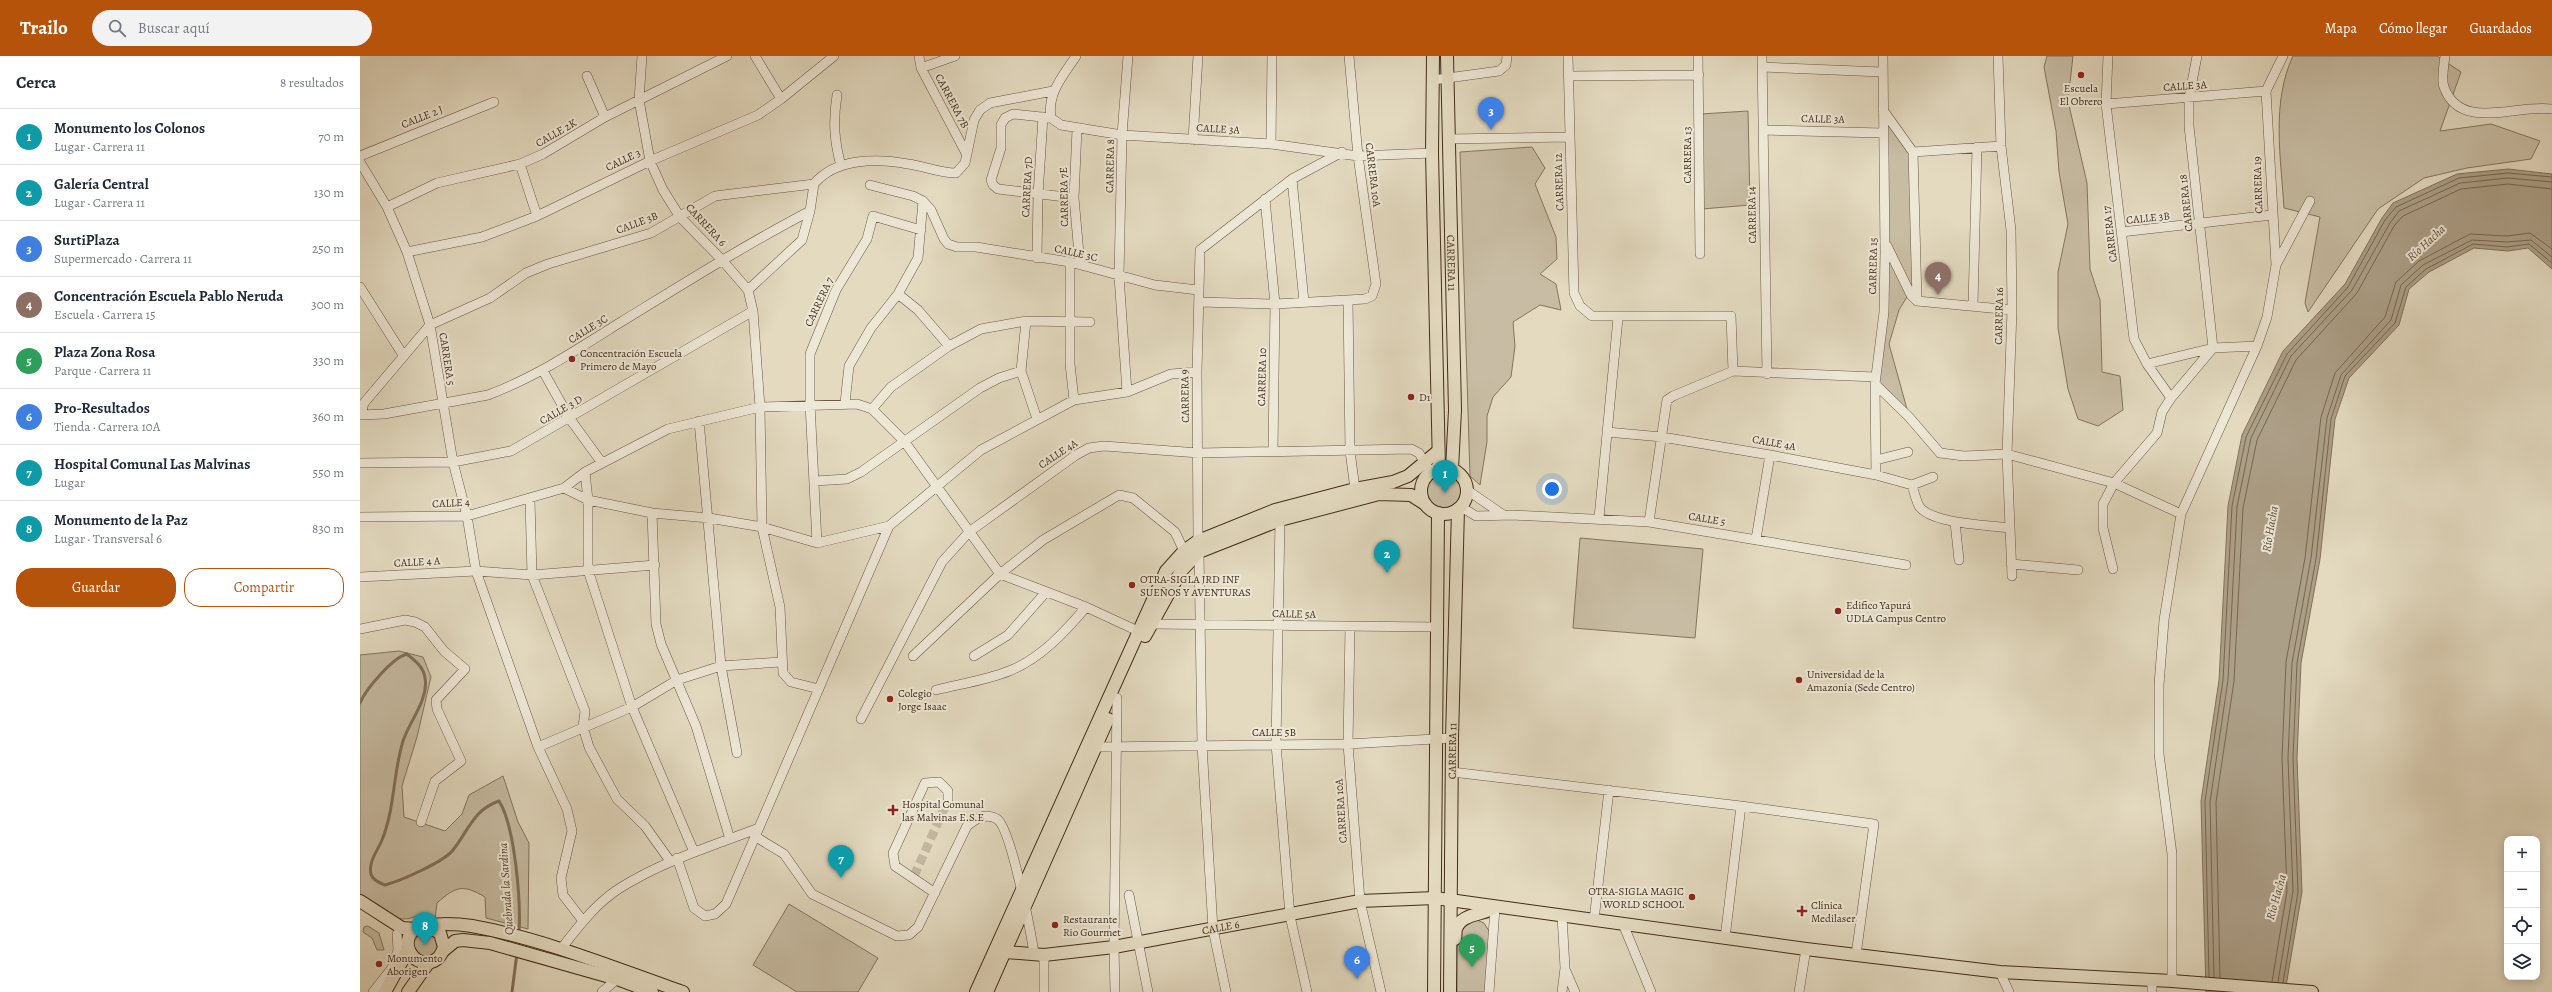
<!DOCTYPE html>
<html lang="es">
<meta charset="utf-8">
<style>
body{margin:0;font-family:Alegreya,serif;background:#f2f2f3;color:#1f2937}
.controls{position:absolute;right:12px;bottom:12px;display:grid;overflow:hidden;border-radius:8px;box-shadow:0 2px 10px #0003}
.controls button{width:36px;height:36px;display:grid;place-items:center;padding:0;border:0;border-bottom:1px solid #e0e1e3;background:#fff;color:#1f2937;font:20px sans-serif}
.you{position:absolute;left:1192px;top:433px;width:14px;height:14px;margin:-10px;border:3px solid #fff;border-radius:50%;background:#1a73e8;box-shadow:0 0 0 6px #1a73e833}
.badge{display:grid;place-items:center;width:26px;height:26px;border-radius:50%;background:#b45309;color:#fff;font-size:13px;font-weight:700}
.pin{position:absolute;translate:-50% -33px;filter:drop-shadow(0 1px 2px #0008)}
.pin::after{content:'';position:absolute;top:21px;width:14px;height:12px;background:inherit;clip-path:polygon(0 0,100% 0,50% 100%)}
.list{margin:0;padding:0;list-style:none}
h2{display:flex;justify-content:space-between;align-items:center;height:52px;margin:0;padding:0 16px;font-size:17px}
h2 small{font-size:13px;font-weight:400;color:#747a83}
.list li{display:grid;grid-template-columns:26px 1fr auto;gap:12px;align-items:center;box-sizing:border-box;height:56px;padding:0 16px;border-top:1px solid #e0e1e3}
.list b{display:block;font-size:15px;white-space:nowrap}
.list p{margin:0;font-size:13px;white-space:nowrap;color:#747a83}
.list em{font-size:13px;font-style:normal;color:#747a83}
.actions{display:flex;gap:8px;padding:12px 16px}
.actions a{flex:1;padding:9px 0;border:1px solid #b45309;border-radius:16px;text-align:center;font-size:14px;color:#b45309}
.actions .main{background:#b45309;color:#fff}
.icon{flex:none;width:22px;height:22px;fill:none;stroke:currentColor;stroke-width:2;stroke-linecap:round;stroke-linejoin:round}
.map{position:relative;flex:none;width:2192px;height:936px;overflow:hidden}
header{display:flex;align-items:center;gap:24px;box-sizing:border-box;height:56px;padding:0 20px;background:#b45309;color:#fff}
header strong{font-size:19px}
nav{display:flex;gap:22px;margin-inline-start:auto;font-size:14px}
.search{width:280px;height:36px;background:#f2f2f3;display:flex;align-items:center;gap:10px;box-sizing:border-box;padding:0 14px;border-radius:22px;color:#747a83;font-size:15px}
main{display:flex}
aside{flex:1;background:#fff}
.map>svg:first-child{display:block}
</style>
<header>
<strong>Trailo</strong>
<div class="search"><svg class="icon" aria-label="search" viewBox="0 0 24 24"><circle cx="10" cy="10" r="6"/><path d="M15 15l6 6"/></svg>Buscar aquí</div>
<nav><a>Mapa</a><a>Cómo llegar</a><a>Guardados</a></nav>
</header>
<main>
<aside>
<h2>Cerca<small>8 resultados</small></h2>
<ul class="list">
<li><span class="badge" style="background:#0f9aa8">1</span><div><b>Monumento los Colonos</b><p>Lugar · Carrera 11</p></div><em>70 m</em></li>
<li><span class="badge" style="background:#0f9aa8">2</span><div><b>Galería Central</b><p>Lugar · Carrera 11</p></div><em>130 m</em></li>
<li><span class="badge" style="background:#3f7fe0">3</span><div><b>SurtiPlaza</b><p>Supermercado · Carrera 11</p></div><em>250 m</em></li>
<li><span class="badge" style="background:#8d6e63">4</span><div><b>Concentración Escuela Pablo Neruda</b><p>Escuela · Carrera 15</p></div><em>300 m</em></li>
<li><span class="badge" style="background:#2e9e5b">5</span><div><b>Plaza Zona Rosa</b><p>Parque · Carrera 11</p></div><em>330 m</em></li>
<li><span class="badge" style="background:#3f7fe0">6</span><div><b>Pro-Resultados</b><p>Tienda · Carrera 10A</p></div><em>360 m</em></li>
<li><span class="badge" style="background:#0f9aa8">7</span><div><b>Hospital Comunal Las Malvinas</b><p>Lugar</p></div><em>550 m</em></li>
<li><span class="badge" style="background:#0f9aa8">8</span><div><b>Monumento de la Paz</b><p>Lugar · Transversal 6</p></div><em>830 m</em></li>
</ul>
<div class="actions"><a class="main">Guardar</a><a>Compartir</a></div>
</aside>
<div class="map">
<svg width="2192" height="936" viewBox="0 0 2192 936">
<rect width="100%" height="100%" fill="#e3dac0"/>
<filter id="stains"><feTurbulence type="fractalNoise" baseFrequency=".005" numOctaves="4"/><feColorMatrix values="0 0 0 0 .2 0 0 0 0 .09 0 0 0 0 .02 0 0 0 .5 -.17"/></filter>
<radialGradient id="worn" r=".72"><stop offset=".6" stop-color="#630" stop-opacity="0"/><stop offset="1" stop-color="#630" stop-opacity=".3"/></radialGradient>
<path fill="#c8bda4" stroke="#85755e" d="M1687,0H1713L1708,45L1727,127L1730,213L1740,244L1742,316L1760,320L1763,354L1738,370L1718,363L1708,333L1698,272V216L1708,168L1699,116L1696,75L1684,11Z
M1933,0H2077L2101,16L2080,75L2131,68L2180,85L2171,103L2107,112L2064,122L2018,153L1948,256L1945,247L1960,161L1924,152C1921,102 1911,47 1933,0Z
M1388,55L1390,149L1342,153L1341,58Z
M1529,69L1551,100L1553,231L1539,254L1529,288L1547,353L1518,325L1526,72Z
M1172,91L1185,112L1175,128L1196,181L1197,203L1180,218L1196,228L1201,254L1180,249L1153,266L1155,290L1151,321L1133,341L1127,360V386L1120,429L1110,420L1100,96Z
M1067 435a17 17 0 1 1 34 0a17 17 0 1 1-34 0Z
M1220,482L1343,493L1335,582L1213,572Z
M39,595L63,601L71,621L57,681L42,730L44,761L85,775L102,758L109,739L143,720L158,766L169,787L168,873L126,862L125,841C103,828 96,830 77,847L75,863L58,859C37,871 18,853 0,841V599Z
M429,848L518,902L498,936H437L393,909Z
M1117,864L1124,867L1129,875L1126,936H1097V877L1102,869Z
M8,870L19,877L24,894H17L12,882L3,876L4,871Z
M72,875L81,888L73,899L62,902L51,890L58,880Z"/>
<path fill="#ac9f87" stroke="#82715b" d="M2148,113L2192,118V213L2168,192L2148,195L2114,192L2069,216L2049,233L2039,269L1989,322L1975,363L1960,503L1941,607L1937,702L1942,836L1925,936H1846L1841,745L1859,624L1868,450L1882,379L1923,295L1985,228L2022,162L2033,147L2097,118Z"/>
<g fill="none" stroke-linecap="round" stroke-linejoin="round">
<path stroke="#776650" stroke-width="1" d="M1849,921L1845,745L1863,624L1872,450L1886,381L1927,298L1988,231L2025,164L2036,151L2099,122L2148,117L2192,121
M1854,921L1850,746L1868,624L1877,451L1891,382L1931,300L1992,234L2030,167L2039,155L2100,127L2148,122L2192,126
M1860,922L1856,746L1874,625L1883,452L1897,384L1936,304L1997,237L2034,170L2043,160L2101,133L2148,128L2192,133
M1912,926L1927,835L1922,702L1926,606L1945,502L1961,361L1975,317L2025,261L2036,226L2059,205L2110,178L2147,180L2170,177L2192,193
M1918,926L1933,835L1928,702L1932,607L1951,502L1967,362L1981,319L2031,264L2041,229L2063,209L2112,184L2147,186L2171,184L2192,201
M1923,927L1938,836L1933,702L1937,607L1956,503L1971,363L1985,320L2035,267L2046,231L2066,213L2113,188L2147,191L2169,188L2192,207"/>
<path stroke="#82715b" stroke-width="3" d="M0,647C6,633 32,602 47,598C54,604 64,611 65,622C69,643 49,666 43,685C33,717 35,752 22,784C18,794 8,806 11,818C12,824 20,827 25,829C40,825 84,806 93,794C109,774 113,754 139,745C155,770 161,846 159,877
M152,936L157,897"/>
<path stroke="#c3b79f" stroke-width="9" stroke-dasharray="9 4.5" stroke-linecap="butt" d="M554,820L588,744"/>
<defs>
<path id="minor" d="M282,0L279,44L290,105L303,134L320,161L362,204L388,234L393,255L400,351L402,471L420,551L423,617L431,626L459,633
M395,0L421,43
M559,0L561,12L607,99
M1208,0L1214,237L1220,250L1232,260H1371L1373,315
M1338,0L1340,198
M1402,0L1407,318
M1638,0L1641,90L1651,174L1652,254L1647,398L1652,520
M1748,0L1746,48L1774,283L1787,308L1811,342
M2085,0C2084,9 2081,23 2084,31C2100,76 2156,48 2192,53
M1402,11L1522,16
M561,12L595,0
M227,20L245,61
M1208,20L1339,19
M1073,24L1139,15L1146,9L1147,0
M477,39C473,65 474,84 481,110
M1746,48L1906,35
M1523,54L1553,96L1557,245
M691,62C687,37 703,20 716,0
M717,73L714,142L720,209
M1403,74L1523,77
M1088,83L1209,81
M833,84L838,0
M911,88L912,0
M1553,96L1641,90
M0,100L134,46
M0,106L27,151L47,196L70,269L93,406L107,460L116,515L178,691L207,753L212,775L201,822L203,839L223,865
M160,108L177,160
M932,123L944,246
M510,129L553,140L563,145L571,154L584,183L588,188L597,191H616L710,206L795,229L838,234
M714,142L638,133L633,129L631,124L641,92V69L645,62L653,58L691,62L701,69L762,79L911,88L998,100L1072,97
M905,143L915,248L913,395
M27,151L77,127L160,108L183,98L245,61L367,0
M1761,176L1912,159
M1527,190L1551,239L1557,245L1652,254
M47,196L122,181L177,160L290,105L398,59L421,43L474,0
M677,202L678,139L683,61
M710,206V308L714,344
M1916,209L1950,145
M0,231L43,299
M388,234L442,184L450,155L454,128
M538,238L558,254L589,290
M988,244L990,395L995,433
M839,246L915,248L1005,243L1012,240L1016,228L998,100L989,0
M1613,250L1617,91
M666,265L661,315L677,363
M1787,308L1853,292L1897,290
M183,315L210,363L242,407
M1515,328L1549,361L1580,397L1604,400L1647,398L1754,427L1821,458
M767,336L759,220L762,79L768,0
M485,347L489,310L511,272L538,238L558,202L563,145
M512,353L531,331L589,290L621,273L666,265L730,266
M0,359L24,358L128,339C176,321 218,293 261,266C323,228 385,189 450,155
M1,359L4,347L70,269L130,242L166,217L188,208L291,177L355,140L454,128C475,102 517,102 548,108C564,110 579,117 596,117L605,107L614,64L620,54L630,47L693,35
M339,365L361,610L377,697
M1247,376L1302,381L1410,399L1516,419L1552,429L1573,421
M1516,404L1548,396
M0,407L93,406L151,395L393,255
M225,416L228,444V514L272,651L334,796
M1516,419L1515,328L1524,256L1525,196L1523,0
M455,425L487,423L501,416L620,332L639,322L661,315
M1552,429C1554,436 1556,444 1559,450C1571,468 1628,469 1649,472
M204,432L228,444L292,457L349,462L402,471L457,487L529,470
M1107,434L1142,458
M170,444L172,519L225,655L223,671L229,691L257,743L285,770L310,805
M1101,451L1116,460L1152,459L1289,466L1546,509
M292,457L296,568L301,588L336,670L370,783
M0,461L107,460L204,432L225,416L308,373L400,351L497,348L512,353L544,385L640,518L726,551L778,575
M1239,462L1258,262
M920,464L916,688L930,860L947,936
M1289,466L1306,350L1307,344L1313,340L1373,315L1516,321
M1595,466L1599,504
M1396,483L1410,399
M838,485L837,316L840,194L932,123L982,96
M457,487L450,348V298L476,234L507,183L513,160L561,174
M839,496L842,689L853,873L866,936
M1651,508L1718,514
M1753,513L1743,472V448L1754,427L1797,377L1802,356L1811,342L1853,292L1829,70V42L1837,0
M0,521L116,515L172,519L295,509
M791,568L1077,571
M990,571L988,688L1000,845L1021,936
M0,573L45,564L55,566L65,571L84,595L105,613L76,644L77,653L101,705L75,725L61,766
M553,600L640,518L683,484L759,439L773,442L815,476L824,495
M614,600L648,579L686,536
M576,634C600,628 627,624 649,615C680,603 705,576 726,551
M501,663L582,506L609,476L716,399L729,392L744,390L839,397L1051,393L1059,397L1070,416
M178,691L272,651L317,624L361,610L421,606
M736,691L988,688L1092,682
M1092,716L1381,750L1514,768L1496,899
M396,781L424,798L452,838L537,880L549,879L558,871L607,770C616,763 625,756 637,763C651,772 671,877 674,898
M317,802L334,852L345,860L355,858L366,848L529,470L621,394L714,344L767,336L811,318L837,316
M575,837L535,810L533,797L565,727L579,726L588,735V744
M769,839L788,936
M1234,864L1249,734
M1263,868L1291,936
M1365,882L1381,750
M201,893C218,871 236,847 260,832C303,805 352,790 399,772
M684,899V936
M32,912L38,894L37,878
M1205,913L1215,936
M1640,916L1649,936
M1812,925V798L1799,698V629L1804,564L1821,458L1897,290L1907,261L1916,209L1906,35L1923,0
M13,936L32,912L40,907
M242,936L257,923
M755,936L754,891L757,642
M1129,936L1135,852
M1202,936L1205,912L1202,860
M1439,936L1446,893
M1792,936V924"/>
<g id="major">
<path d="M1073,0L1072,97L1079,412"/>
<path id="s1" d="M1087,0L1095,354L1092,413"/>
<circle cx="1084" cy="435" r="23"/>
<path d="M785,580L821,515L839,496L920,464L1019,438L1051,439L1065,448"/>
<path d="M0,845L42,872L56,873"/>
<path d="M67,870L80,877L84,891C82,898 78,904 71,906C52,911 39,885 55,873C66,866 99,868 112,870C184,883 254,912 323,936"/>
<path d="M1095,883C1096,880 1095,876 1096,873C1101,858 1121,859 1132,853"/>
<path d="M83,895L95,885L103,884L130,887L257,923L292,936"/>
<path id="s2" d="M646,896L684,899L754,891L1000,845L1075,842L1446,893L1640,916L1812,925L1952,936"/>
<path d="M25,936L48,894"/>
<path d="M48,936L69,906"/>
<path d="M616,936L806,515L824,495L838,485L915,454L995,433L1033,426L1048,420L1077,396"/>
<path d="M627,936L748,663"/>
<path d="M1074,936L1078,457"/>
<path id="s3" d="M1090,936L1092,682L1098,453"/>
</g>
</defs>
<use href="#minor" stroke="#6a5843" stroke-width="10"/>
<use href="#major" stroke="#422d19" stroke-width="14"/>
<use href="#minor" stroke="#ede7d6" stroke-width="9"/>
<use href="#major" stroke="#e3dac0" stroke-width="12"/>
</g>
<g fill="#8f2418" stroke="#ede7d6" stroke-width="1.5">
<circle cx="1721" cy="19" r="4"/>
<circle cx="212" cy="303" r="4"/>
<circle cx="1051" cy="341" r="4"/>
<circle cx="772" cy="529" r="4"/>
<circle cx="1478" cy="555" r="4"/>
<circle cx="1439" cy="624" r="4"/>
<circle cx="530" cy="643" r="4"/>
<path d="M531 748h4v4h4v4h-4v4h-4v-4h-4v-4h4z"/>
<circle cx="1332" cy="841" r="4"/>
<path d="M1440 849h4v4h4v4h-4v4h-4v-4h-4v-4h4z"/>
<circle cx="695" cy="869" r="4"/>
<circle cx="19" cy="908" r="4"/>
</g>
<g text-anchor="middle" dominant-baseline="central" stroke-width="4" stroke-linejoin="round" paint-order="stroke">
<g font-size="11" fill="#422d19" stroke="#ede7d6">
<text transform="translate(1825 30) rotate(-4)">CALLE 3A</text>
<text transform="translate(592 45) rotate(62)">CARRERA 7B</text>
<text transform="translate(62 61) rotate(-22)">CALLE 2 J</text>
<text transform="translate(1463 63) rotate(1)">CALLE 3A</text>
<text transform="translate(858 73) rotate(3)">CALLE 3A</text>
<text transform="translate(196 77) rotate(-30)">CALLE 2K</text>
<text transform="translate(1327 99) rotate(-90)">CARRERA 13</text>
<text transform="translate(263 104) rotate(-26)">CALLE 3</text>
<text transform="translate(750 110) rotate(-89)">CARRERA 8</text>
<text transform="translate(1013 119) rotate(83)">CARRERA 10A</text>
<text transform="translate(1199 126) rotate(-92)">CARRERA 12</text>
<text transform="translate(1898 129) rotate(-92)">CARRERA 19</text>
<text transform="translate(667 131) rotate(-87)">CARRERA 7D</text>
<text transform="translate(704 141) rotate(-91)">CARRERA 7E</text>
<text transform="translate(1826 147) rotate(-96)">CARRERA 18</text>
<text transform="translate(1392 159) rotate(-91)">CARRERA 14</text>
<text transform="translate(1788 162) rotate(-6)">CALLE 3B</text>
<text transform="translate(277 167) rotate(-21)">CALLE 3B</text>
<text transform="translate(346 169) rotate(47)">CARRERA 6</text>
<text transform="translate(1750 178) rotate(-97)">CARRERA 17</text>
<text transform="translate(716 197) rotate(13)">CALLE 3C</text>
<text stroke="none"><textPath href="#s1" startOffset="207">CARRERA 11</textPath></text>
<text transform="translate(1513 210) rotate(-89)">CARRERA 15</text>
<text transform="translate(459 246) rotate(-65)">CARRERA 7</text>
<text transform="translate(1639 260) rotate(-89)">CARRERA 16</text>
<text transform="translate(228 273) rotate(-32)">CALLE 3C</text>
<text transform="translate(87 303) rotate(81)">CARRERA 5</text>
<text transform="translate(902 321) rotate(-89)">CARRERA 10</text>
<text transform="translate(825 340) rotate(-91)">CARRERA 9</text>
<text transform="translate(201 354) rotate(-30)">CALLE 3 D</text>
<text transform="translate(1414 387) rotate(10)">CALLE 4A</text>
<text transform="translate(698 398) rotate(-33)">CALLE 4A</text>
<text transform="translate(91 447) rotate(-3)">CALLE 4</text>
<text transform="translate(1347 463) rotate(9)">CALLE 5</text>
<text transform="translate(57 506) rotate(-3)">CALLE 4 A</text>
<text transform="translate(934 558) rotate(1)">CALLE 5A</text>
<text x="914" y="676">CALLE 5B</text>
<text stroke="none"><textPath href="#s3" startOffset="241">CARRERA 11</textPath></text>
<text transform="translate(981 755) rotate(-94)">CARRERA 10A</text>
<text stroke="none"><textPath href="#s2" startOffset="217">CALLE 6</textPath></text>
</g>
<g font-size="11" fill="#422d19" stroke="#ede7d6" text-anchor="start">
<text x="1721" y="32" text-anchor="middle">Escuela<tspan x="1721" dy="13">El Obrero</tspan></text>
<text x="220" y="297">Concentración Escuela<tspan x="220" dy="13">Primero de Mayo</tspan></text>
<text x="1059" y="341">D1</text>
<text x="780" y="523">OTRA-SIGLA JRD INF<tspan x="780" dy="13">SUEÑOS Y AVENTURAS</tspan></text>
<text x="1486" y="549">Edifico Yapurá<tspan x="1486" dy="13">UDLA Campus Centro</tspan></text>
<text x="1447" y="618">Universidad de la<tspan x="1447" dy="13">Amazonía (Sede Centro)</tspan></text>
<text x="538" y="637">Colegio<tspan x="538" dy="13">Jorge Isaac</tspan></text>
<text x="542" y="748">Hospital Comunal<tspan x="542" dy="13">las Malvinas E.S.E</tspan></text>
<text x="1324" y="835" text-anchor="end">OTRA-SIGLA MAGIC<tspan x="1324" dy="13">WORLD SCHOOL</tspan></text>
<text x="1451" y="849">Clínica<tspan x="1451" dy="13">Medilaser</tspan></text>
<text x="703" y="863">Restaurante<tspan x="703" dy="13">Rio Gourmet</tspan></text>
<text x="27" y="902">Monumento<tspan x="27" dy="13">Aborigen</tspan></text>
</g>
<g font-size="12" font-style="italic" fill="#5c4a34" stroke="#ede7d6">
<text transform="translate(2066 187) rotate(-42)">Río Hacha</text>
<text transform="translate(1910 473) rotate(-80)">Río Hacha</text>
<text transform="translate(146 833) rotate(-94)">Quebrada la Sardina</text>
<text transform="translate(1916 841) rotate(-74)">Río Hacha</text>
</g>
</g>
<rect width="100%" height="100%" filter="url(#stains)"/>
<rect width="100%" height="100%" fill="url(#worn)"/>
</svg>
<div class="controls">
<button>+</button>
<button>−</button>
<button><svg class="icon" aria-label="locate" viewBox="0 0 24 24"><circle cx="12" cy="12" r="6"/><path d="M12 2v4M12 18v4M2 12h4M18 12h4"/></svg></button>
<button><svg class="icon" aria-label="layers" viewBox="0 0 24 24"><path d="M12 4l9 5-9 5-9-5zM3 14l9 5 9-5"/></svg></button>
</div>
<div class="you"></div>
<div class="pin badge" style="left:1085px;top:437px;background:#0f9aa8">1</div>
<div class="pin badge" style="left:1027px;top:517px;background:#0f9aa8">2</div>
<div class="pin badge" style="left:1131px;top:74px;background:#3f7fe0">3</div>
<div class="pin badge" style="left:1578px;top:239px;background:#8d6e63">4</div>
<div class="pin badge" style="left:1112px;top:911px;background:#2e9e5b">5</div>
<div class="pin badge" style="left:997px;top:923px;background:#3f7fe0">6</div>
<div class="pin badge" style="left:481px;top:822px;background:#0f9aa8">7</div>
<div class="pin badge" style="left:65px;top:889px;background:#0f9aa8">8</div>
</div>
</main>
